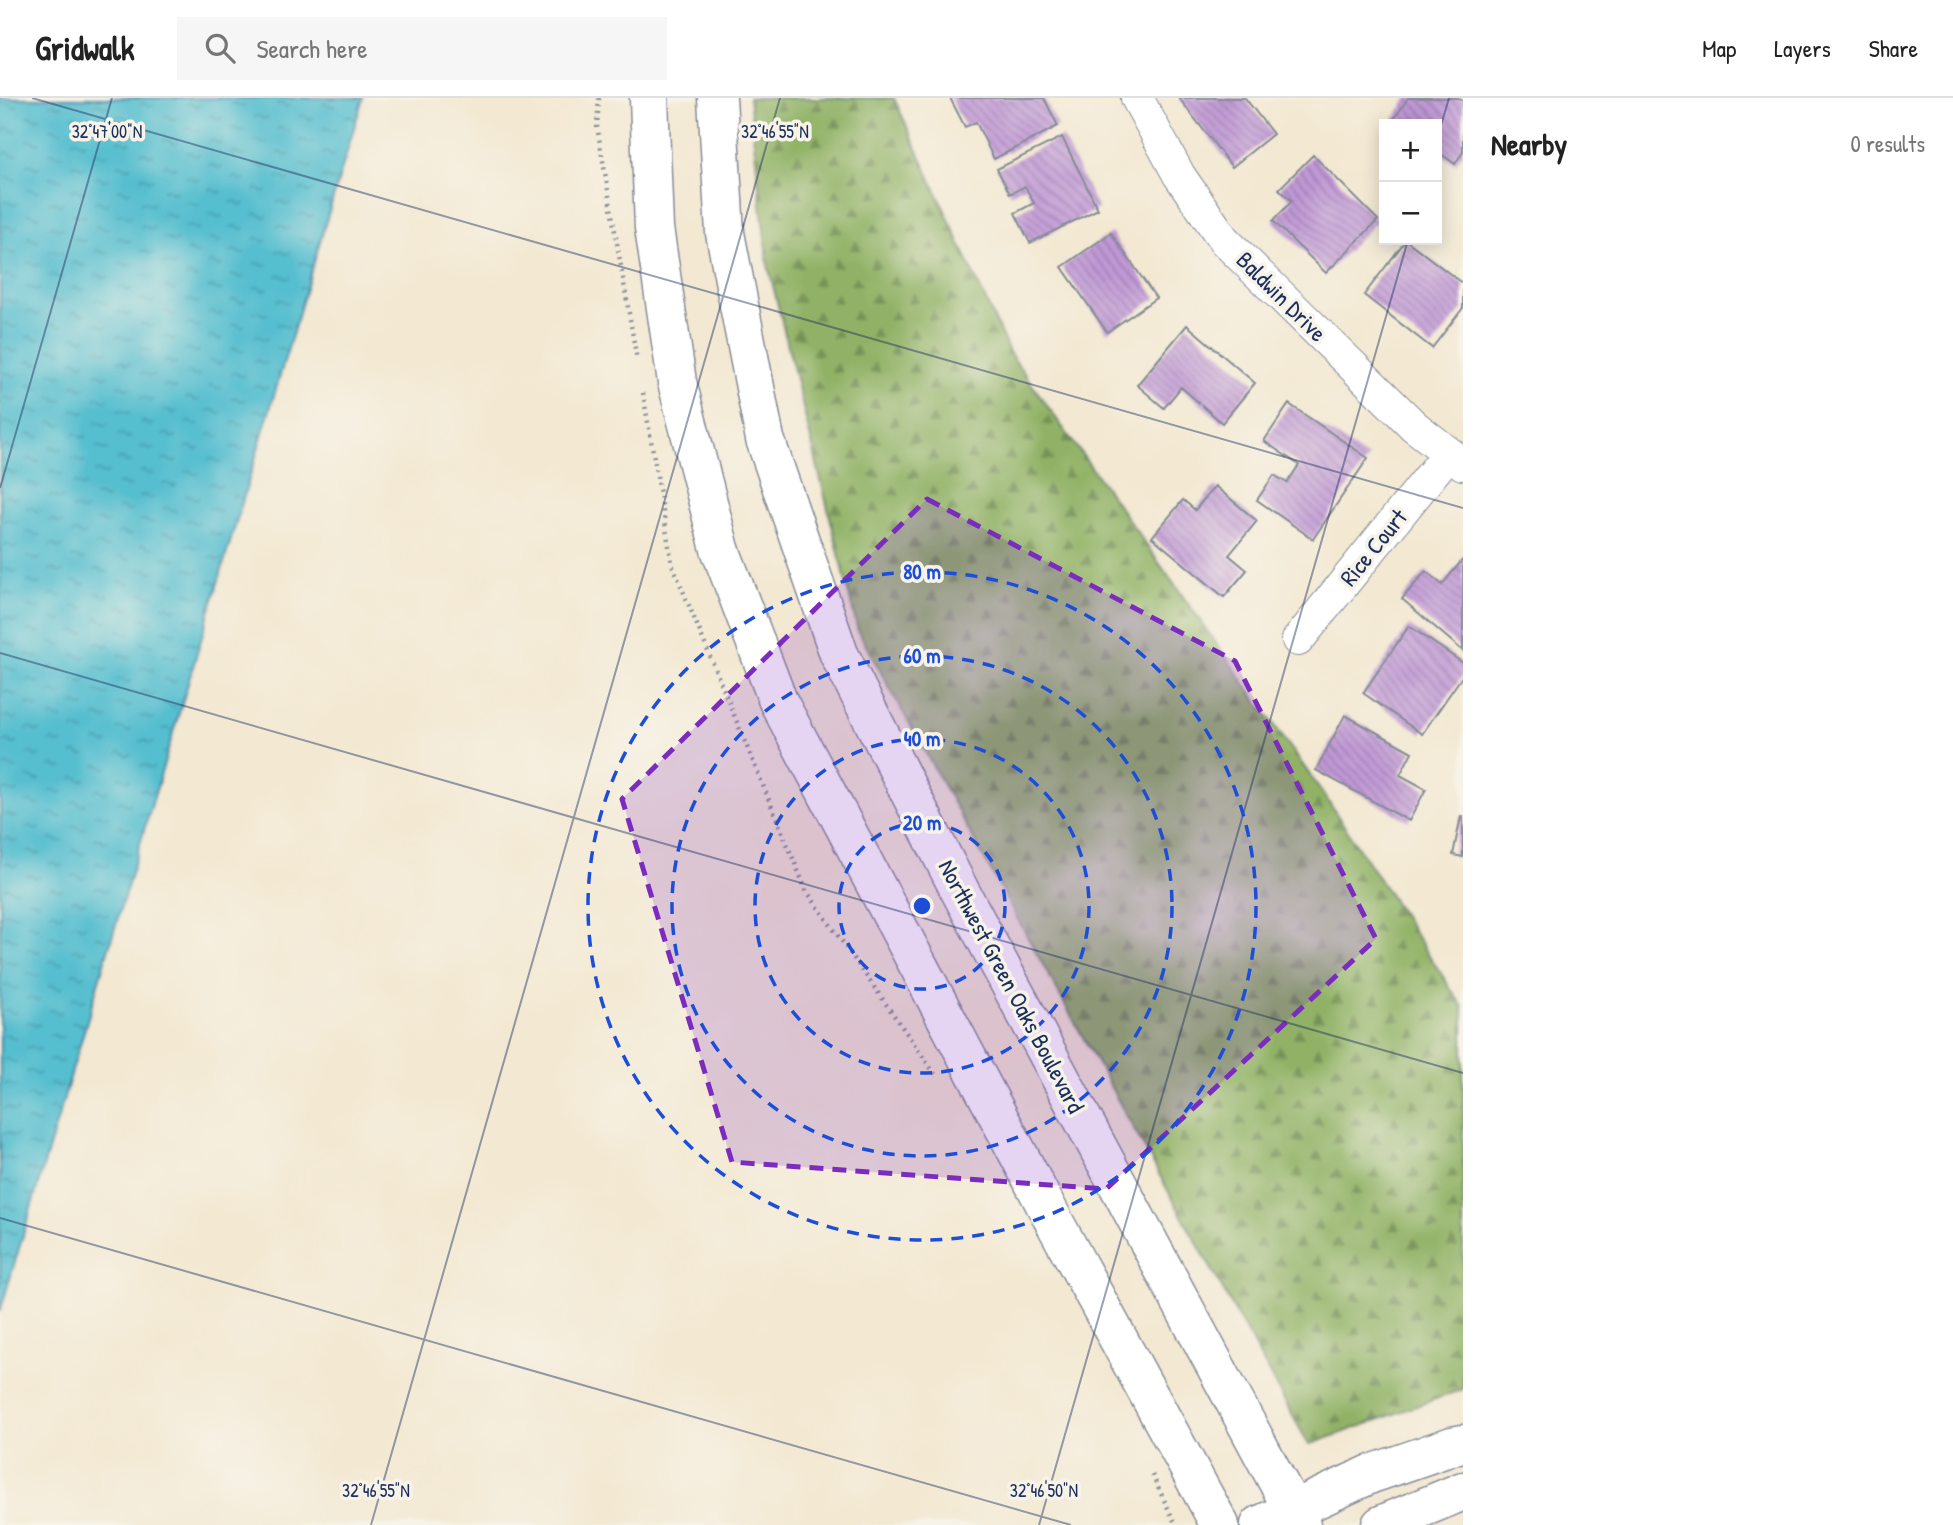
<!DOCTYPE html>
<meta charset="utf-8">
<style>
body{margin:0;font-family:"Patrick Hand",sans-serif;background:#f6f6f6;color:#222}
.controls{position:absolute;right:21px;top:21px;display:grid;overflow:hidden;border-radius:0px;box-shadow:0 4px 18px #0003}
.controls button{width:63px;height:63px;display:grid;place-items:center;padding:0;border:0;border-bottom:2px solid #e0e0e0;background:#fff;color:#222;font:35px sans-serif}
.list{margin:0;padding:0;list-style:none}
h2{display:flex;justify-content:space-between;align-items:center;height:91px;margin:0;padding:0 28px;font-size:30px}
h2 small{font-size:23px;font-weight:400;color:#767676}
.icon{flex:none;width:38px;height:38px;fill:none;stroke:currentColor;stroke-width:2;stroke-linecap:round;stroke-linejoin:round}
.map{position:relative;flex:none;width:1463px;height:1427px;overflow:hidden}
header{display:flex;align-items:center;gap:42px;box-sizing:border-box;height:98px;padding:0 35px;background:#fff;border-bottom:2px solid #e0e0e0}
header strong{font-size:33px}
nav{display:flex;gap:38px;margin-inline-start:auto;font-size:24px}
.search{width:490px;height:63px;background:#f6f6f6;display:flex;align-items:center;gap:18px;box-sizing:border-box;padding:0 24px;border-radius:0px;color:#767676;font-size:26px}
main{display:flex}
aside{flex:1;background:#fff}
.map>svg:first-child{display:block}
</style>
<header>
<strong>Gridwalk</strong>
<div class="search"><svg class="icon" aria-label="search" viewBox="0 0 24 24"><circle cx="10" cy="10" r="6"/><path d="M15 15l6 6"/></svg>Search here</div>
<nav><a>Map</a><a>Layers</a><a>Share</a></nav>
</header>
<main>
<div class="map">
<svg width="1463" height="1427" viewBox="0 0 1463 1427">
<defs>
<pattern id="forest-firs" width="22" height="20" patternUnits="userSpaceOnUse" patternTransform="scale(1.75)"><rect width="22" height="20" fill="#91b266"/><path d="M5 1l3.5 6h-7zM16 11l3.5 6h-7z" fill="#769157"/></pattern>
<pattern id="water-ripples" width="26" height="14" patternUnits="userSpaceOnUse" patternTransform="scale(1.75)"><rect width="26" height="14" fill="#54becf"/><path d="M2 4q2-2 4 0t4 0M15 11q2-2 4 0t4 0" fill="none" stroke="#459bab"/></pattern>
<pattern id="building-back-hatch" width="6" height="6" patternUnits="userSpaceOnUse" patternTransform="scale(1.75)"><rect width="6" height="6" fill="#c098d5"/><path d="M-1 5l2 2M0 0l6 6M5-1l2 2" fill="none" stroke="#9b7cb0"/></pattern>
</defs>
<rect width="100%" height="100%" fill="#f7f3e8"/>
<filter id="ink" filterUnits="userSpaceOnUse"><feTurbulence type="fractalNoise" baseFrequency=".0143" numOctaves="2"/><feDisplacementMap in="SourceGraphic" scale="14" xChannelSelector="R" yChannelSelector="G"/><feConvolveMatrix kernelMatrix="1 2 1 2 8 2 1 2 1" color-interpolation-filters="sRGB"/></filter>
<filter id="wash" filterUnits="userSpaceOnUse"><feTurbulence type="fractalNoise" baseFrequency=".00686" numOctaves="4" result="noise"/><feDisplacementMap in="SourceGraphic" scale="28" xChannelSelector="R" yChannelSelector="G"/><feGaussianBlur stdDeviation="1.57" result="paint"/><feColorMatrix in="noise" values="0 0 0 0 0 0 0 0 0 0 0 0 0 0 0 0 0 1.4 0 .05"/><feComposite in="paint" operator="in"/></filter>
<g filter="url(#wash)">
<rect width="100%" height="100%" fill="#f3e8d1"/>
<path fill="url(#forest-firs)" stroke="#567062" stroke-width="2" d="M749,0H894L1009,254L1322,694L1463,909V1291L1309,1347L858,533L768,167Z"/>
<path fill="url(#water-ripples)" stroke="#387696" stroke-width="2" d="M0,0H363L0,1214Z"/>
<g id="blocks">
<path fill="url(#building-back-hatch)" d="M950,0H1044L1058,28L994,61L976,24L965,29Z
M1179,0H1245L1273,36L1232,69Z
M1408,0H1458L1463,3V54L1455,66L1437,53V26H1391Z
M1062,39L1098,111L1030,145L1015,115L1034,105L1025,88L1010,96L997,71Z
M1313,57L1378,122L1326,175L1273,123L1292,103L1279,91Z
M1111,135L1156,200L1107,234L1062,169Z
M1406,142L1463,186V210L1432,250L1364,197Z
M1187,227L1255,285L1222,325L1181,289L1164,310L1137,287Z
M1289,306L1368,360L1313,441L1257,402L1274,377L1287,385L1299,367L1264,343Z
M1215,388L1257,423L1229,457L1247,472L1224,499L1152,439L1183,402L1195,412Z
M1463,461V553L1402,501L1426,473L1442,487Z
M1409,528L1463,565V577L1422,636L1363,595Z
M1345,617L1412,654L1400,677L1426,691L1409,723L1316,672Z
M1461,718H1463V759L1453,757Z"/>
</g>
</g>
<g filter="url(#ink)">
<use href="#blocks" fill-opacity="0" stroke="#878c98" stroke-width="2"/>
<g fill="none" stroke-linecap="round" stroke-linejoin="round">
<defs>
<path id="street" d="M1137,0L1179,77L1224,142L1414,328L1463,366
M1298,542L1449,355"/>
<path id="secondary" d="M649,0L654,130L677,284L720,451L778,603L1056,1127L1220,1427
M717,0L725,135L765,341L839,556L960,793L1301,1427
M1260,1427L1371,1376L1452,1348L1463,1346
M1381,1427L1463,1393"/>
</defs>
<use href="#street" stroke="#878c98" stroke-width="34"/>
<use href="#secondary" stroke="#878c98" stroke-width="41"/>
<path stroke="#878c98" stroke-width="4.5" stroke-dasharray="2 5" stroke-linecap="butt" d="M599,0L597,28L637,262
M643,295L672,466L806,792L935,976
M1152,1377L1176,1427"/>
<use href="#street" stroke="#fff" stroke-width="32"/>
<use href="#secondary" stroke="#fff" stroke-width="38"/>
</g>
</g>
<path fill="#7b2cbf" fill-opacity="0.2" stroke="#7b2cbf" stroke-width="5" stroke-dasharray="14 9" stroke-linejoin="round" d="M927,401L1235,563L1376,841L1106,1091L732,1064L622,701Z"/>
<path fill="none" stroke="#1b2f5e" stroke-width="2" stroke-opacity="0.45" d="M32,0L1463,410M1437,41L1449,0M0,390L112,0M0,555L1463,975M0,1120L1071,1427M371,1427L780,0M1039,1427L1408,142"/>
<g fill="none" stroke="#1d4ed8" stroke-width="3.5" stroke-dasharray="12 9">
<circle cx="922" cy="808" r="83"/>
<circle cx="922" cy="808" r="167"/>
<circle cx="922" cy="808" r="250"/>
<circle cx="922" cy="808" r="334"/>
</g>
<g text-anchor="middle" dominant-baseline="central" stroke-width="7" stroke-linejoin="round" paint-order="stroke">
<g font-size="24" fill="#1b2f5e" stroke="#f7f3e8">
<text transform="translate(1282 198) rotate(45)">Baldwin Drive</text>
<text transform="translate(1373 449) rotate(-51)">Rice Court</text>
<text transform="translate(1012 888) rotate(62)">Northwest Green Oaks Boulevard</text>
</g>
</g>
<g font-size="18" text-anchor="middle" fill="#1b2f5e" stroke="#f7f3e8" stroke-width="7" stroke-linejoin="round" paint-order="stroke">
<text x="107" y="40">32°47'00"N</text>
<text x="775" y="40">32°46'55"N</text>
<text x="376" y="1399">32°46'55"N</text>
<text x="1044" y="1399">32°46'50"N</text>
</g>
<circle cx="922" cy="808" r="10" fill="#1d4ed8" stroke="#f7f3e8" stroke-width="3.5"/>
<g font-size="21" text-anchor="middle" font-weight="bold" fill="#1d4ed8" stroke="#f7f3e8" stroke-width="7" stroke-linejoin="round" paint-order="stroke">
<text x="922" y="481">80 m</text>
<text x="922" y="565">60 m</text>
<text x="922" y="648">40 m</text>
<text x="922" y="732">20 m</text>
</g>
</svg>
<div class="controls">
<button>+</button>
<button>−</button>
</div>
</div>
<aside>
<h2>Nearby<small>0 results</small></h2>
<ul class="list">
</ul>
</aside>
</main>
